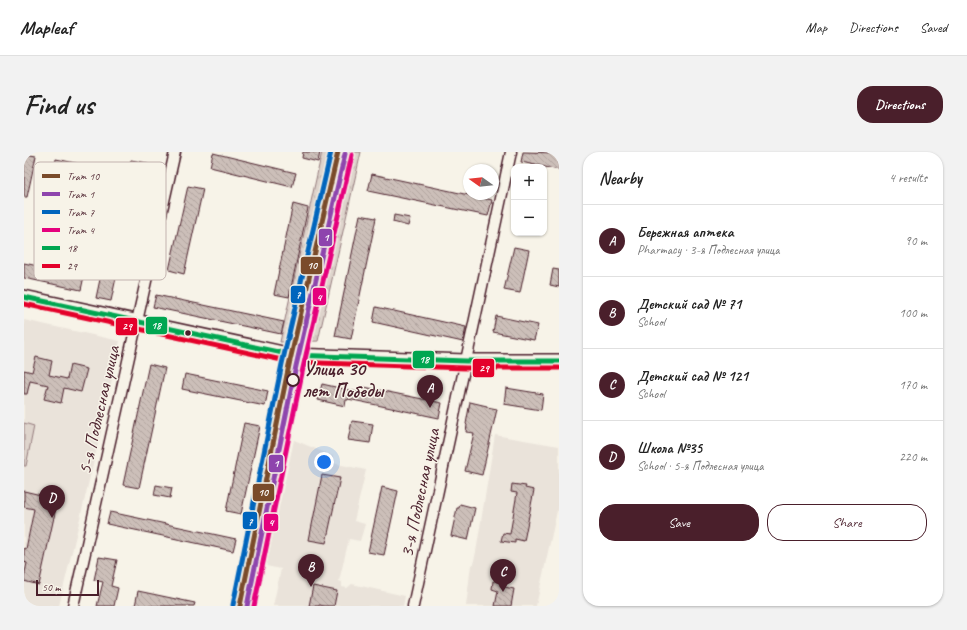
<!DOCTYPE html>
<meta charset="utf-8">
<style>
body{margin:0;font-family:Caveat,sans-serif;background:#f2f2f2;color:#222}
.controls{position:absolute;right:12px;top:12px;display:grid;overflow:hidden;border-radius:8px;box-shadow:0 1px 3px #0004}
.controls button{width:36px;height:36px;display:grid;place-items:center;padding:0;border:0;border-bottom:1px solid #e0e0e0;background:#fff;color:#222;font:20px sans-serif}
.compass{position:absolute;left:439px;top:12px;width:36px;height:36px;border-radius:50%;background:#fff;box-shadow:0 1px 3px #0004;rotate:285deg}
.scale{position:absolute;left:12px;bottom:10px;width:63px;box-sizing:border-box;padding-left:4px;border:2px solid #4a1f2b;border-top:0;font-size:11px;line-height:14px;white-space:nowrap;color:#4a1f2b;-webkit-text-stroke:3px #f7f3e8;paint-order:stroke}
.you{position:absolute;left:300px;top:310px;width:14px;height:14px;margin:-10px;border:3px solid #fff;border-radius:50%;background:#1a73e8;box-shadow:0 0 0 6px #1a73e833}
.badge{display:grid;place-items:center;width:26px;height:26px;border-radius:50%;background:#4a1f2b;color:#fff;font-size:13px;font-weight:700}
.pin{position:absolute;translate:-50% -33px;filter:drop-shadow(0 1px 2px #0008)}
.pin::after{content:'';position:absolute;top:21px;width:14px;height:12px;background:inherit;clip-path:polygon(0 0,100% 0,50% 100%)}
.list{margin:0;padding:0;list-style:none}
h2{display:flex;justify-content:space-between;align-items:center;height:52px;margin:0;padding:0 16px;font-size:17px}
h2 small{font-size:13px;font-weight:400;color:#767676}
.list li{display:grid;grid-template-columns:26px 1fr auto;gap:12px;align-items:center;box-sizing:border-box;height:72px;padding:0 16px;border-top:1px solid #e0e0e0}
.list b{display:block;font-size:15px;white-space:nowrap}
.list p{margin:0;font-size:13px;white-space:nowrap;color:#767676}
.list em{font-size:13px;font-style:normal;color:#767676}
.actions{display:flex;gap:8px;padding:12px 16px}
.actions a{flex:1;padding:9px 0;border:1px solid #4a1f2b;border-radius:16px;text-align:center;font-size:14px;color:#4a1f2b}
.actions .main{background:#4a1f2b;color:#fff}
.map{position:relative;flex:none;width:535px;height:454px;overflow:hidden;border-radius:16px}
header{display:flex;align-items:center;gap:24px;box-sizing:border-box;height:56px;padding:0 20px;background:#fff;border-bottom:1px solid #e0e0e0}
header strong{font-size:19px}
nav{display:flex;gap:22px;margin-inline-start:auto;font-size:14px}
.intro{display:flex;align-items:center;justify-content:space-between;box-sizing:border-box;height:96px;padding:0 24px}
h1{margin:0;font-size:28px}
.button{padding:10px 18px;border-radius:16px;background:#4a1f2b;color:#fff;font-size:14px;font-weight:700}
main{display:flex;gap:24px;padding:0 24px}
aside{flex:1;background:#fff;border-radius:16px;box-shadow:0 1px 3px #0004}
.map>svg:first-child{display:block}
</style>
<header>
<strong>Mapleaf</strong>
<nav><a>Map</a><a>Directions</a><a>Saved</a></nav>
</header>
<div class="intro"><h1>Find us</h1><a class="button">Directions</a></div>
<main>
<div class="map">
<svg width="535" height="454" viewBox="0 0 535 454">
<defs>
<pattern id="grass-tufts" width="24" height="20" patternUnits="userSpaceOnUse"><rect width="24" height="20" fill="#ded4cc"/><path d="M3 7l-1-3M5 7V3M7 7l1-3M15 17l-1-3M17 17v-4M19 17l1-3" fill="none" stroke="#c0b6af"/></pattern>
<pattern id="building-back-hatch" width="6" height="6" patternUnits="userSpaceOnUse"><rect width="6" height="6" fill="#ccbfb9"/><path d="M-1 5l2 2M0 0l6 6M5-1l2 2" fill="none" stroke="#b1a49f"/></pattern>
</defs>
<rect width="100%" height="100%" fill="#f7f3e8"/>
<filter id="ink" filterUnits="userSpaceOnUse"><feTurbulence type="fractalNoise" baseFrequency=".025" numOctaves="2"/><feDisplacementMap in="SourceGraphic" scale="8" xChannelSelector="R" yChannelSelector="G"/><feConvolveMatrix kernelMatrix="1 2 1 2 8 2 1 2 1" color-interpolation-filters="sRGB"/></filter>
<g filter="url(#ink)">
<path fill="#eae3da" d="M0,168L96,189L77,279L35,454H0Z
M471,283L535,294V355L534,359H533L512,454H442L447,413L449,412L452,400Z
M270,288L309,304L308,311L342,318L330,369L341,372L336,389L325,387L315,429L318,430V435L323,436L328,432L381,444L379,454H249L257,417L242,414Z"/>
<path fill="url(#grass-tufts)" stroke="#947a7c" d="M298,0H337L294,189L256,190Z"/>
<path fill="#ded4cc" stroke="#947a7c" d="M0,271L10,274L2,314H0Z"/>
<g fill="none" stroke-linecap="round" stroke-linejoin="round">
<path stroke="#8e7275" stroke-width="2.5" d="M278,185L320,0"/>
</g>
<path fill="url(#building-back-hatch)" stroke="#4a1f2b" d="M279,0H296L294,10L278,6Z
M499,0L535,1V18L497,10Z
M189,1L272,21L268,35L186,15Z
M0,2L12,4L3,45H0Z
M32,7L103,22L107,8L123,11L121,20L117,19L112,41L29,23Z
M348,22L468,48L464,64L344,39Z
M164,34L179,37L160,122L145,118Z
M269,52L284,56L265,145L250,142Z
M91,57L106,60L87,149L72,146Z
M336,63L352,66L327,187L311,184Z
M370,63L386,66L384,74L369,70Z
M490,95L505,98L496,141L480,138Z
M0,111L60,124L57,138L0,126Z
M529,117L535,118V135L526,133Z
M132,143L260,170L257,182L129,155Z
M352,155L442,175L439,190L349,170Z
M472,164L514,173L510,188L469,180Z
M12,205L28,209L25,223L43,227L46,213L63,217L57,240L40,236L37,251L20,247L24,233L6,229L3,242H0V218L8,220Z
M125,212L141,216L115,336L99,333Z
M161,222L244,239L241,254L158,237Z
M298,232L338,241L340,235L418,251L415,266L324,247V248H322L321,254L294,248Z
M482,236L519,242L517,258L480,252Z
M446,250L463,254V255L473,257L458,323L441,319L450,281L442,280L443,273L442,272Z
M328,269L349,272L346,291L324,288Z
M220,271L236,274L217,362L202,359Z
M298,323L316,326L302,391L285,388Z
M488,332L502,334L501,336L510,338L500,389L491,387V391L477,389L479,381L486,382L493,341L487,340Z
M132,333L148,336L146,346L130,343Z
M358,335L374,339L360,403L344,400Z
M0,339L34,347L15,433L0,429V425L3,411L0,410V396L2,397L10,357L0,355Z
M436,352L451,356L444,388L427,384L433,356H435Z
M86,360L212,387L209,399L83,372Z
M75,405L93,408L87,434L94,436L90,454H73L79,430L70,428Z
M469,429L477,430L476,434L490,437L487,454H471L474,439L468,437Z
M289,434L313,439L310,454H301L295,453V454H285Z
M114,439L171,451L170,454H111Z"/>
<g fill="none" stroke-linecap="round" stroke-linejoin="round">
<defs>
<path id="minor" d="M49,454L151,0
M389,454L487,0"/>
<path id="major" d="M0,145L268,203L442,209H535"/>
</defs>
<use href="#minor" stroke="#4a1f2b" stroke-width="13"/>
<use href="#major" stroke="#4a1f2b" stroke-width="16"/>
<use href="#minor" stroke="#f7f3e8" stroke-width="10"/>
<use href="#major" stroke="#f7f3e8" stroke-width="13"/>
<defs>
<path id="bus-1" d="M0,145L268,203L442,209H535"/>
<path id="bus-2" d="M0,152L267,210L442,216H535"/>
</defs>
<use href="#bus-1" stroke="#f7f3e8" stroke-width="8"/>
<use href="#bus-2" stroke="#f7f3e8" stroke-width="8"/>
<use href="#bus-1" stroke="#00a651" stroke-width="5"/>
<use href="#bus-2" stroke="#e4002b" stroke-width="5"/>
<defs>
<path id="tram-1" d="M216,454L265,213L314,0"/>
<path id="tram-2" d="M223,454L272,214L321,2"/>
<path id="tram-3" d="M209,453L258,212L307,0"/>
<path id="tram-4" d="M230,454L279,216L328,3"/>
</defs>
<use href="#tram-1" stroke="#f7f3e8" stroke-width="8"/>
<use href="#tram-2" stroke="#f7f3e8" stroke-width="8"/>
<use href="#tram-3" stroke="#f7f3e8" stroke-width="8"/>
<use href="#tram-4" stroke="#f7f3e8" stroke-width="8"/>
<use href="#tram-1" stroke="#7a4b2a" stroke-width="5"/>
<use href="#tram-2" stroke="#8e44ad" stroke-width="5"/>
<use href="#tram-3" stroke="#0065bd" stroke-width="5"/>
<use href="#tram-4" stroke="#e5007d" stroke-width="5"/>
</g>
</g>
<circle fill="#4a1f2b" stroke="#f7f3e8" stroke-width="1.5" cx="164" cy="181" r="3.5"/>
<circle fill="#f7f3e8" stroke="#4a1f2b" stroke-width="2" cx="269" cy="228" r="6"/>
<g text-anchor="middle" dominant-baseline="central" stroke-width="3" stroke-linejoin="round" paint-order="stroke">
<g font-size="19" font-weight="bold" fill="#4a1f2b" stroke="#f7f3e8" text-anchor="start">
<text x="279" y="217">Улица 30<tspan x="279" dy="22">лет Победы</tspan></text>
</g>
<g font-size="19" fill="#4a1f2b" stroke="#f7f3e8">
<text transform="translate(75 258) rotate(-77)">5-я Подлесная улица</text>
<text transform="translate(396 341) rotate(-78)">3-я Подлесная улица</text>
</g>
</g>
<rect x="10" y="10" width="132" height="118" rx="6" fill="#f7f3e8" stroke="#c3b3af" stroke-width="1"/>
<rect x="18" y="22" width="18" height="4" fill="#7a4b2a"/>
<rect x="18" y="40" width="18" height="4" fill="#8e44ad"/>
<rect x="18" y="58" width="18" height="4" fill="#0065bd"/>
<rect x="18" y="76" width="18" height="4" fill="#e5007d"/>
<rect x="18" y="94" width="18" height="4" fill="#00a651"/>
<rect x="18" y="112" width="18" height="4" fill="#e4002b"/>
<g font-size="11" fill="#4a1f2b">
<text x="43" y="28">Tram 10</text>
<text x="43" y="46">Tram 1</text>
<text x="43" y="64">Tram 7</text>
<text x="43" y="82">Tram 4</text>
<text x="43" y="100">18</text>
<text x="43" y="118">29</text>
</g>
<g stroke="#f7f3e8" stroke-width="1.5">
<rect x="294" y="76" width="15" height="19" rx="4" fill="#8e44ad"/>
<rect x="276" y="104" width="23" height="19" rx="4" fill="#7a4b2a"/>
<rect x="266" y="133" width="16" height="19" rx="4" fill="#0065bd"/>
<rect x="288" y="135" width="15" height="19" rx="4" fill="#e5007d"/>
<rect x="121" y="164" width="23" height="19" rx="4" fill="#00a651"/>
<rect x="91" y="165" width="23" height="19" rx="4" fill="#e4002b"/>
<rect x="388" y="198" width="23" height="19" rx="4" fill="#00a651"/>
<rect x="448" y="206" width="23" height="20" rx="4" fill="#e4002b"/>
<rect x="244" y="302" width="16" height="19" rx="4" fill="#8e44ad"/>
<rect x="228" y="331" width="23" height="19" rx="4" fill="#7a4b2a"/>
<rect x="218" y="359" width="16" height="19" rx="4" fill="#0065bd"/>
<rect x="239" y="361" width="16" height="19" rx="4" fill="#e5007d"/>
</g>
<g font-size="11" text-anchor="middle" font-weight="bold" fill="#fff">
<text x="302" y="89">1</text>
<text x="288" y="117">10</text>
<text x="274" y="146">7</text>
<text x="295" y="149">4</text>
<text x="132" y="177">18</text>
<text x="103" y="178">29</text>
<text x="400" y="211">18</text>
<text x="460" y="220">29</text>
<text x="252" y="315">1</text>
<text x="239" y="344">10</text>
<text x="226" y="373">7</text>
<text x="247" y="374">4</text>
</g>
</svg>
<div class="controls">
<button>+</button>
<button>−</button>
</div>
<svg class="compass" viewBox="-18 -18 36 36"><path d="M0-13l5 13h-10z" fill="#e53935"/><path d="M0 13l5-13h-10z" fill="#767676"/></svg>
<div class="scale">50 m</div>
<div class="you"></div>
<div class="pin badge" style="left:406px;top:256px">A</div>
<div class="pin badge" style="left:287px;top:435px">B</div>
<div class="pin badge" style="left:479px;top:440px">C</div>
<div class="pin badge" style="left:28px;top:366px">D</div>
</div>
<aside>
<h2>Nearby<small>4 results</small></h2>
<ul class="list">
<li><span class="badge">A</span><div><b>Бережная аптека</b><p>Pharmacy · 3-я Подлесная улица</p></div><em>90 m</em></li>
<li><span class="badge">B</span><div><b>Детский сад № 71</b><p>School</p></div><em>100 m</em></li>
<li><span class="badge">C</span><div><b>Детский сад № 121</b><p>School</p></div><em>170 m</em></li>
<li><span class="badge">D</span><div><b>Школа №35</b><p>School · 5-я Подлесная улица</p></div><em>220 m</em></li>
</ul>
<div class="actions"><a class="main">Save</a><a>Share</a></div>
</aside>
</main>
